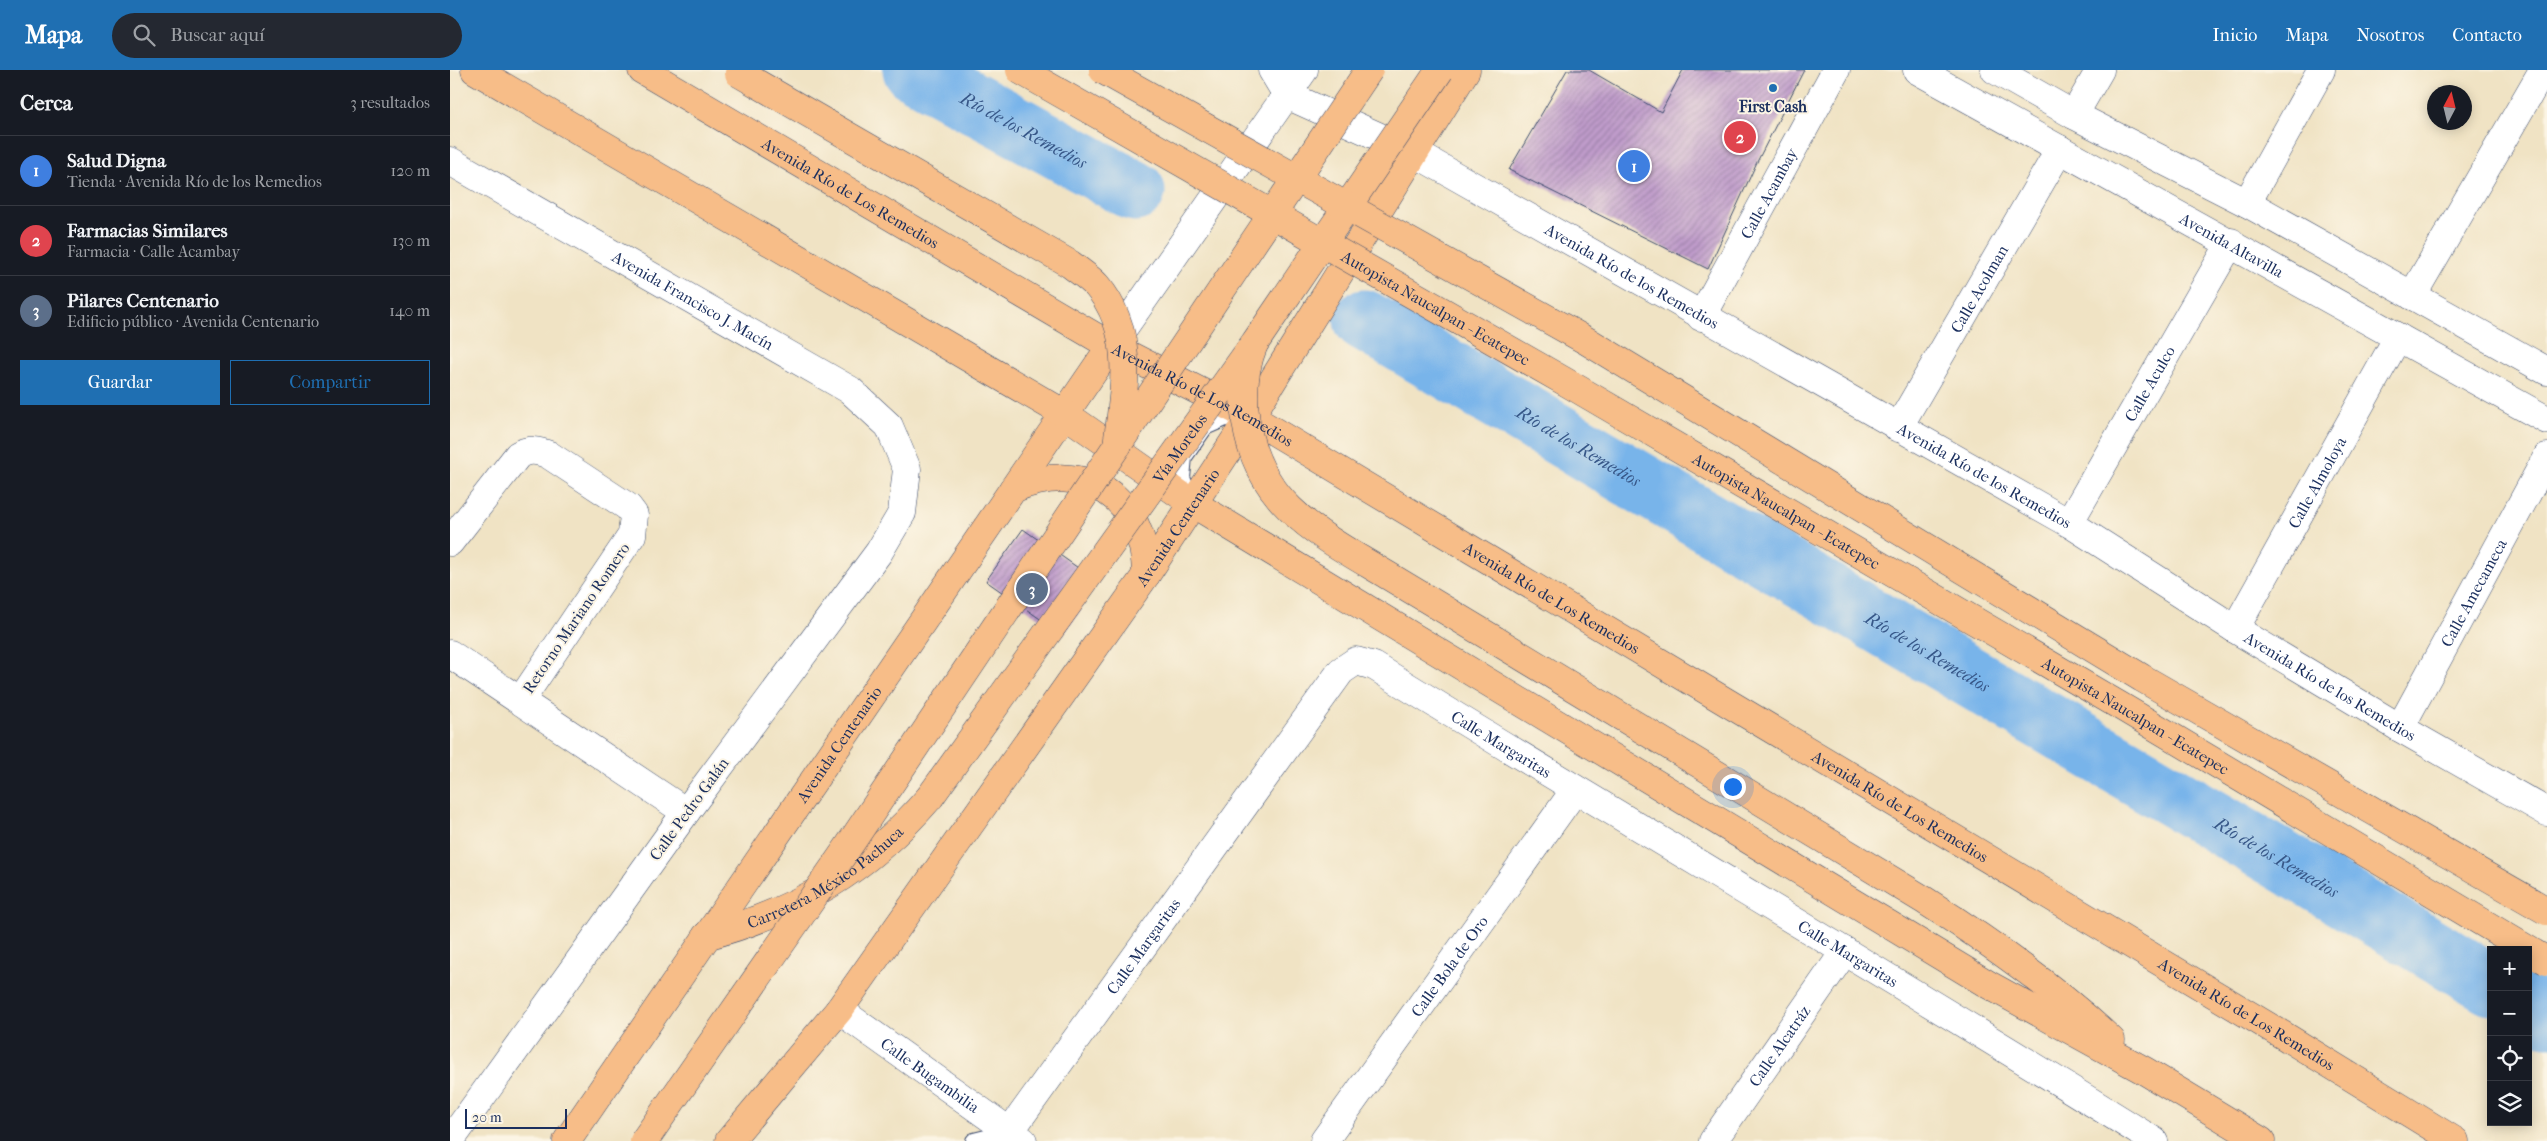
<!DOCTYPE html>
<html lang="es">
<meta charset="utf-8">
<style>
body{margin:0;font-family:"IM FELL French Canon",serif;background:#242831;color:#f1f3f6}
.controls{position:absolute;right:15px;bottom:15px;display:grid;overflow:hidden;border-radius:0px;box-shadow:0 2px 12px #0003}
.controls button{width:45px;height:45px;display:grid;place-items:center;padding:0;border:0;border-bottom:1px solid #363941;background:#171b24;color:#f1f3f6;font:25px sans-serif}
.compass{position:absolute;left:1977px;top:15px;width:45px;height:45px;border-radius:50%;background:#171b24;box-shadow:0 2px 12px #0003;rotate:7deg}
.scale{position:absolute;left:15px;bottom:12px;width:102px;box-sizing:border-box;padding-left:5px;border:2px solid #1b2f5e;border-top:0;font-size:14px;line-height:18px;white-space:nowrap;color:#1b2f5e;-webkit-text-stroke:4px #fcf5e5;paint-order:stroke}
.you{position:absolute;left:1282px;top:716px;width:18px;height:18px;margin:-12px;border:4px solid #fff;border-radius:50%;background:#1a73e8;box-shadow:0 0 0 8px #1a73e833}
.badge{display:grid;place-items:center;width:32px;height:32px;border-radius:50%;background:#1f6fb2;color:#fff;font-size:16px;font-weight:700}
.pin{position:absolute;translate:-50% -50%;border:2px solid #fff;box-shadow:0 1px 5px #0006}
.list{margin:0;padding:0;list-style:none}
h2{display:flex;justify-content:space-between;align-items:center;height:65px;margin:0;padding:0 20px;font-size:21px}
h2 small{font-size:16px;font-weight:400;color:#9ea1a6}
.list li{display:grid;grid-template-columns:32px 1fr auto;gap:15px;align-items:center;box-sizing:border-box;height:70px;padding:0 20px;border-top:1px solid #363941}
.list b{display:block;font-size:19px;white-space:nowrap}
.list p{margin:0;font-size:16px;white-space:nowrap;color:#9ea1a6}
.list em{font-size:16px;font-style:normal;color:#9ea1a6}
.actions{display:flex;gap:10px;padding:15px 20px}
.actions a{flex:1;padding:11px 0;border:1px solid #1f6fb2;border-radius:0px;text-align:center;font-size:18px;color:#1f6fb2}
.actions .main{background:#1f6fb2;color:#fff}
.icon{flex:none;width:28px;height:28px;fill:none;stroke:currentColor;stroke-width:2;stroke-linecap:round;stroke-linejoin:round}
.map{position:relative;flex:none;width:2097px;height:1071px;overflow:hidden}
header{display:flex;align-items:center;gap:30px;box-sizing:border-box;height:70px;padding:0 25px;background:#1f6fb2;color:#fff}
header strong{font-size:24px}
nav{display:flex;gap:28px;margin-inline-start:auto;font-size:18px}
.search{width:350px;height:45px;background:#242831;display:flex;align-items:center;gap:12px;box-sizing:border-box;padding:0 18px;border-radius:28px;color:#9ea1a6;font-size:19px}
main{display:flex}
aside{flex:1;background:#171b24}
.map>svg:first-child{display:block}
</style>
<header>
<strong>Mapa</strong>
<div class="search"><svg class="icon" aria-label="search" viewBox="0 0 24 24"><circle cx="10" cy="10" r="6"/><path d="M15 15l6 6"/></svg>Buscar aquí</div>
<nav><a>Inicio</a><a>Mapa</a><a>Nosotros</a><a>Contacto</a></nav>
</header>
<main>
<aside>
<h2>Cerca<small>3 resultados</small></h2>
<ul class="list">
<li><span class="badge" style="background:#3f7fe0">1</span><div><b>Salud Digna</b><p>Tienda · Avenida Río de los Remedios</p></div><em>120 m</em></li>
<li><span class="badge" style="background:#e0444e">2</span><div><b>Farmacias Similares</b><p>Farmacia · Calle Acambay</p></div><em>130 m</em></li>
<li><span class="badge" style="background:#5c6f8a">3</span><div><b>Pilares Centenario</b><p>Edificio público · Avenida Centenario</p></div><em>140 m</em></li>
</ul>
<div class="actions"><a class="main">Guardar</a><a>Compartir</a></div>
</aside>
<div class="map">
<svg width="2097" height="1071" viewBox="0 0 2097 1071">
<defs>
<pattern id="building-hatch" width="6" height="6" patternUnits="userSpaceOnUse" patternTransform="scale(1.25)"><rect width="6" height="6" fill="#bf9bca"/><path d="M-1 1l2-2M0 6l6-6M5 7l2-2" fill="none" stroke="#9a7fa7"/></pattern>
</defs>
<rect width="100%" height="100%" fill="#fcf5e5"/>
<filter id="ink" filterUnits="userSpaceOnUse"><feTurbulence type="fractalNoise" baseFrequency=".02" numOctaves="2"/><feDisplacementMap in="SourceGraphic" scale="10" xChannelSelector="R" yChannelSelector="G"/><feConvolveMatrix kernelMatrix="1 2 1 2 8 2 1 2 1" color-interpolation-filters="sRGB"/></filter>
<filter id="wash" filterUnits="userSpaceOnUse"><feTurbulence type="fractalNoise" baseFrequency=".0096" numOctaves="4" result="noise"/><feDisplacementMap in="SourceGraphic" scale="20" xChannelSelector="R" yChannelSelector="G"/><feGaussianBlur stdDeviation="1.12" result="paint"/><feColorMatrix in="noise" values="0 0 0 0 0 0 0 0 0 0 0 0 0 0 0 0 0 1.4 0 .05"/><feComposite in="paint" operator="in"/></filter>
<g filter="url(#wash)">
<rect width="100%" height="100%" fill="#f0e3c4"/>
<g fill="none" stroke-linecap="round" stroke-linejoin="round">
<g stroke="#78b4ea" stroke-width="61">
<path id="s1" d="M463,0L685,121"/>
<path id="s2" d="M914,250L2041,914"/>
<path d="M2078,936L2097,947"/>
</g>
</g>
<g id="blocks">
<path fill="url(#building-hatch)" d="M1117,0H1139L1211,42L1233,0H1354L1307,92L1258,199L1059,100Z
M573,459L631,500V539L613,565L536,511Z"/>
</g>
</g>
<g filter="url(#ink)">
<use href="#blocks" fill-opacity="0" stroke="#3b4a6d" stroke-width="1"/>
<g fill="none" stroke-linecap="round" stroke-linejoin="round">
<defs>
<path id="lane" d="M741,430L732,408L734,387L755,357L778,347H795
M524,1071L560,1062"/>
<g id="street">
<path id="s3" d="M822,0L837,25L963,82L1619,453L1785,559L1950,658L2097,742"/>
<path id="s4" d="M1467,0L2097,350"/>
<path d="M1545,0L1624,45L1797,133L2097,301"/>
<path d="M1624,45L1650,0"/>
<path id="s5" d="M0,91L400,320L439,356L457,399L452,443L429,482L236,742L0,1071"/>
<path d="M1797,133L1871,0"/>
<path d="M1962,226L2093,0"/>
<path id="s6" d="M1251,247L1386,0"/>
<path d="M661,276L854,0"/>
<path id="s7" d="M1448,358L1610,79"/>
<path id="s8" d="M1619,453L1781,172"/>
<path d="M0,472L68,385C79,379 87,380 99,385L178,437L184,445L182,465L71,630"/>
<path id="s9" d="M1785,559L1948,267"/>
<path d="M0,584L236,742"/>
<path id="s10" d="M1950,658L2097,387"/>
<path id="s11" d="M389,940L573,1071"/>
<path id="s12" d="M553,1071L891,601L906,591L924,596C1183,756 1446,909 1704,1071"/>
<path id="s13" d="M874,1071L1125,720"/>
<path id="s14" d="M1263,1071L1395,881"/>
</g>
<g id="primary">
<path d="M563,419C636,388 695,427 696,505"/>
<path id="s15" d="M256,866C349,841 417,800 480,727"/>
<path id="s16" d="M117,1071L661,276"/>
<path id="s17" d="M279,1071L389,940L696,505L800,347L1016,0"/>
</g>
<g id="highway">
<path d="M25,0L615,344L742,433L1539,915L1695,1001L1811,1071"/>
<path id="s18" d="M192,0L661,276L800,347L1836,967L2005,1071"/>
<path d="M1045,570L1474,830C1540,872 1604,917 1661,970"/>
</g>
</defs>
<use href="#lane" stroke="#3b4a6d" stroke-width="18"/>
<use href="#street" stroke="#3b4a6d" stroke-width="29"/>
<use href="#primary" stroke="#3b4a6d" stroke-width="29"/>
<use href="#highway" stroke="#3b4a6d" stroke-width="29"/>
<use href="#lane" stroke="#fff" stroke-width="16"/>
<use href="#street" stroke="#fff" stroke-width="28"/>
<use href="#primary" stroke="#f7bd88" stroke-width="28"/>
<use href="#highway" stroke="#f7bd88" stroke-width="28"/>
<defs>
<g id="primary-bridge">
<path id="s19" d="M480,727L804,274L990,0"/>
<path d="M194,1071L396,780L919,0"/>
</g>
<g id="highway-bridge">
<path id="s20" d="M570,0L1121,315L1672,637L2097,891"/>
<path d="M653,0L1137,271L1692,608L2097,841"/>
<path d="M289,3L620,194C629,201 640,208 647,216C686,262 674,321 667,376"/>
<path d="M804,274C793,300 792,325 796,352C808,435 872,466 937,505C973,527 1009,548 1045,570"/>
</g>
</defs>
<use href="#primary-bridge" stroke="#3b4a6d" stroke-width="29" stroke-linecap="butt"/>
<use href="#highway-bridge" stroke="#3b4a6d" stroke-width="29" stroke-linecap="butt"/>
<use href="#primary-bridge" stroke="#f7bd88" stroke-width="28"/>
<use href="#highway-bridge" stroke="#f7bd88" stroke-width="28"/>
</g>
</g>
<circle fill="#1f6fb2" stroke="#fcf5e5" stroke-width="2" cx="1323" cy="18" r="5"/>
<g text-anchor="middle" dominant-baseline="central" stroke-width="4" stroke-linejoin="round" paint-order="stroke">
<g font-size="16" font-weight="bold" fill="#1b2f5e" stroke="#fcf5e5">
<text x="1323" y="36">First Cash</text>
</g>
<g font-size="16" fill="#1b2f5e" stroke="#fcf5e5">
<text stroke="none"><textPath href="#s18" startOffset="242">Avenida Río de Los Remedios</textPath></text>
<text stroke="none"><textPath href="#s6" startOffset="141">Calle Acambay</textPath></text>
<text stroke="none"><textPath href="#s4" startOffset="360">Avenida Altavilla</textPath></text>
<text stroke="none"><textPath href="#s3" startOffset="419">Avenida Río de los Remedios</textPath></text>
<text stroke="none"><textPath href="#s7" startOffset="161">Calle Acolman</textPath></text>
<text stroke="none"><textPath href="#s5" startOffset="280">Avenida Francisco J. Macín</textPath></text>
<text stroke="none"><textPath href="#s20" startOffset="479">Autopista Naucalpan - Ecatepec</textPath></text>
<text stroke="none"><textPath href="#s8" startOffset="161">Calle Aculco</textPath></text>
<text stroke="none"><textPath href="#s18" startOffset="648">Avenida Río de Los Remedios</textPath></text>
<text stroke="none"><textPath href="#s19" startOffset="429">Vía Morelos</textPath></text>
<text stroke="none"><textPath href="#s3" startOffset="824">Avenida Río de los Remedios</textPath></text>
<text stroke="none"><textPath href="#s9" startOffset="168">Calle Almoloya</textPath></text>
<text stroke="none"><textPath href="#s20" startOffset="884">Autopista Naucalpan - Ecatepec</textPath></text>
<text stroke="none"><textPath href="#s17" startOffset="761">Avenida Centenario</textPath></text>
<text stroke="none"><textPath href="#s10" startOffset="154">Calle Amecameca</textPath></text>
<text stroke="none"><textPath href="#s18" startOffset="1052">Avenida Río de Los Remedios</textPath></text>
<text transform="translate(126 548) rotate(-56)">Retorno Mariano Romero</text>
<text stroke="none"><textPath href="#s3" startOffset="1229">Avenida Río de los Remedios</textPath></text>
<text stroke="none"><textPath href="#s20" startOffset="1289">Autopista Naucalpan - Ecatepec</textPath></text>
<text stroke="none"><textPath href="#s16" startOffset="481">Avenida Centenario</textPath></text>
<text stroke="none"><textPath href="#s12" startOffset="765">Calle Margaritas</textPath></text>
<text stroke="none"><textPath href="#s18" startOffset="1458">Avenida Río de Los Remedios</textPath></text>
<text transform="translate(239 739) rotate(-54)">Calle Pedro Galán</text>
<text stroke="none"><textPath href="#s15" startOffset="134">Carretera México Pachuca</textPath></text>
<text stroke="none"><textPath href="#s12" startOffset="240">Calle Margaritas</textPath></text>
<text stroke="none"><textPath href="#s12" startOffset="1170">Calle Margaritas</textPath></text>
<text stroke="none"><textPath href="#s13" startOffset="215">Calle Bola de Oro</textPath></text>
<text stroke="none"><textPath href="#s18" startOffset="1862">Avenida Río de Los Remedios</textPath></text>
<text stroke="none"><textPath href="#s14" startOffset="116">Calle Alcatráz</textPath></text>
<text stroke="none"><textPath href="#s11" startOffset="112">Calle Bugambilia</textPath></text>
</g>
<g font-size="18" font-style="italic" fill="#375788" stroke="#fcf5e5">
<text stroke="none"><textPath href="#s1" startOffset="126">Río de los Remedios</textPath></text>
<text stroke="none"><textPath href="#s2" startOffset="249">Río de los Remedios</textPath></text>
<text stroke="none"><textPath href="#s2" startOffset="654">Río de los Remedios</textPath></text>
<text stroke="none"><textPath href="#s2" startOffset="1059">Río de los Remedios</textPath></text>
</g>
</g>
</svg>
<div class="controls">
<button>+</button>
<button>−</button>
<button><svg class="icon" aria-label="locate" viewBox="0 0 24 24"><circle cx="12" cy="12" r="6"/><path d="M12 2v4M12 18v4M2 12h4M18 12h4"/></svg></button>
<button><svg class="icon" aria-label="layers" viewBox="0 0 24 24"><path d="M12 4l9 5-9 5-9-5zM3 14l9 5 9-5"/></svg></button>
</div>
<svg class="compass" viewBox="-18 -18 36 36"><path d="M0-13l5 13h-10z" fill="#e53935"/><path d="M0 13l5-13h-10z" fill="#9ea1a6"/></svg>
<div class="scale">20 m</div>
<div class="you"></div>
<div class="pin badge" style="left:1184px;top:96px;background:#3f7fe0">1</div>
<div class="pin badge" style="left:1290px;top:67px;background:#e0444e">2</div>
<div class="pin badge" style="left:582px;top:519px;background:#5c6f8a">3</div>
</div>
</main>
